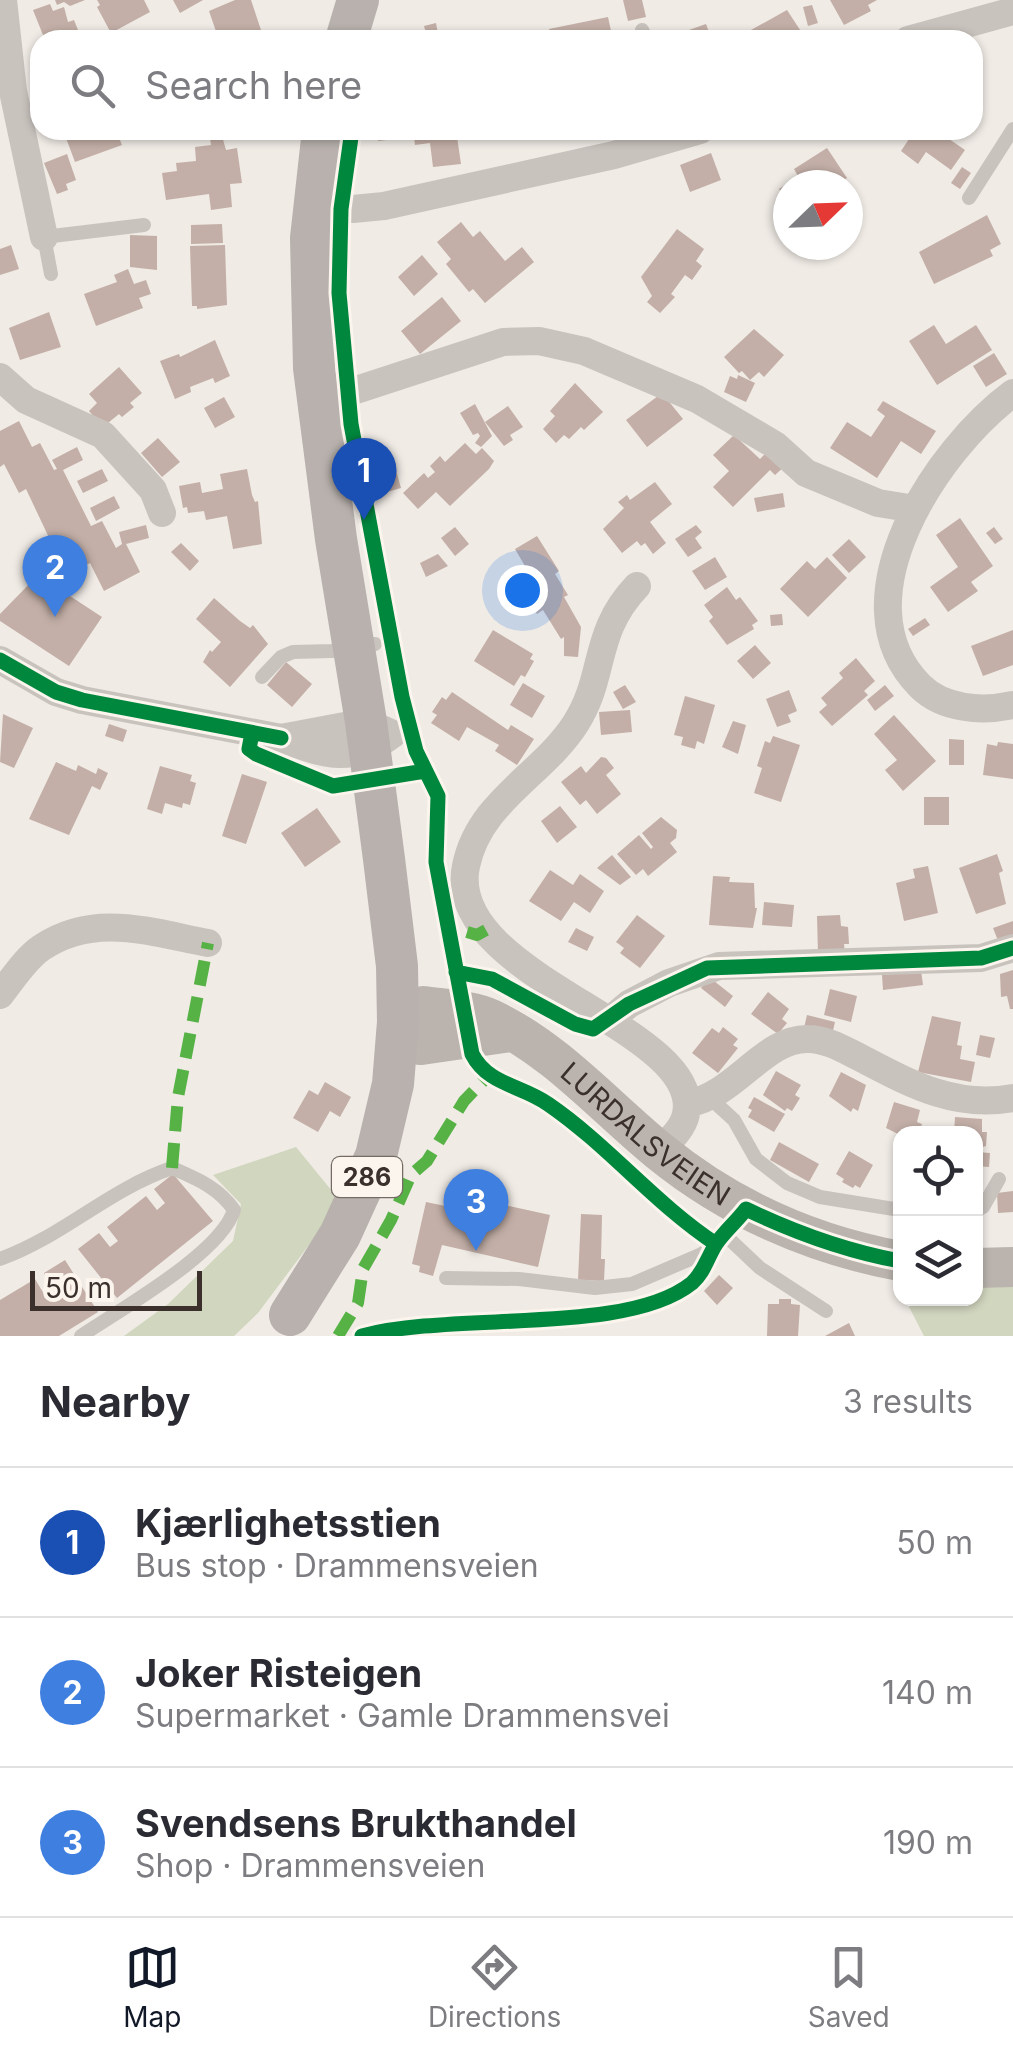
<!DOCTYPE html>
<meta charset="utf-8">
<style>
body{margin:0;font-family:Inter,sans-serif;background:#f7f7f7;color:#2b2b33}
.controls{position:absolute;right:30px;bottom:30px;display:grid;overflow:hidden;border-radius:20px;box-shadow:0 2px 8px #0004}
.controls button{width:90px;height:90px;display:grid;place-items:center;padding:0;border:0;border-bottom:2px solid #e1e1e2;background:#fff;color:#2b2b33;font:50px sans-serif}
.compass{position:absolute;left:773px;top:170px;width:90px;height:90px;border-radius:50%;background:#fff;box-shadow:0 2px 8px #0004;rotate:67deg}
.scale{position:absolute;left:30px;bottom:25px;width:172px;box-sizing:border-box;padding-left:10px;border:5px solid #3b302b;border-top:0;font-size:28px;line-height:35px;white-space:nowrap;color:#3b302b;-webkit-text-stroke:8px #fbf5ee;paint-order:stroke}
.you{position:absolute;left:522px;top:590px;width:35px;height:35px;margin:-25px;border:8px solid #fff;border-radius:50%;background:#1a73e8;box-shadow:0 0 0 15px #1a73e833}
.badge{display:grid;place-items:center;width:65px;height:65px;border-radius:50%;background:#111827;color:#fff;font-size:32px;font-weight:700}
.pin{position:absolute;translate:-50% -82px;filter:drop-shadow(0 2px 5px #0008)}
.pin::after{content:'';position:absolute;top:52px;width:35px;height:30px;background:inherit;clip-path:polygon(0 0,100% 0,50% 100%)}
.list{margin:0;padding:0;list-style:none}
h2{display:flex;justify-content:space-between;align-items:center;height:130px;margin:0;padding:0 40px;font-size:42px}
h2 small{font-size:32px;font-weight:400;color:#7c7c81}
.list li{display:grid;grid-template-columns:65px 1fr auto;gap:30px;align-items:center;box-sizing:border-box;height:150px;padding:0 40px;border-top:2px solid #e1e1e2}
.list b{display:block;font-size:38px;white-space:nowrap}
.list p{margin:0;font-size:32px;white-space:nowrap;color:#7c7c81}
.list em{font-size:32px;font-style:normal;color:#7c7c81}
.icon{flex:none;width:55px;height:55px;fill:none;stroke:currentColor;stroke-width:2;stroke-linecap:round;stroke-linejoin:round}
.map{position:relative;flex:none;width:1013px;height:1336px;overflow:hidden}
.search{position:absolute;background:#fff;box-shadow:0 2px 8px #0004;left:30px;right:30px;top:30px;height:110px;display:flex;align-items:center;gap:25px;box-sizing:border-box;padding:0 35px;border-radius:30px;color:#7c7c81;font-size:38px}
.sheet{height:580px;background:#fff}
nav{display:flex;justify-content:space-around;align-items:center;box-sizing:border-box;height:140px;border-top:2px solid #e1e1e2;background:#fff;font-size:28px;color:#7c7c81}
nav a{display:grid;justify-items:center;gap:5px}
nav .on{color:#111827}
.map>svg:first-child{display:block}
</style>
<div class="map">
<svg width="1013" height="1336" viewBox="0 0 1013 1336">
<rect width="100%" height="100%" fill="#f0ebe5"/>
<path fill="#d1d6bf" d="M296,1147L341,1202L258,1313L234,1336H124L168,1304L233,1241L241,1204L213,1175Z
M976,1281L1013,1284V1336H924L905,1299L976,1298Z"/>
<path fill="#c3afa7" d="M55,0H85L70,6L64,2L57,5Z
M97,0H144L150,12L111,33L97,7L100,5Z
M173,0H203L180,13Z
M235,0H251L263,36L252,40H219L209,11Z
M623,0H642L646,17L628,21Z
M830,0H877L868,5L871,11L844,25Z
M50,4L53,11L64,7L68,22L74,20L82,40H45L33,10Z
M812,5L818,23L808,26L803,7Z
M787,10L804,36L797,40H745L742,35Z
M608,17L613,40H551L549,29Z
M436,23L438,34L427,37L424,26Z
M706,24L712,40H689L686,31Z
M63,130H116L122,145L75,162Z
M377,130H402L403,138L378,141Z
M413,130H456L461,164L433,167L430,143L415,145Z
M915,130H952L955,132L949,139L965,150L951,170L926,152L918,164L901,151Z
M222,136L226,150L237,148L242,183L230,184L232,207L211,210L209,194L166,200L162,173L177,171L176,163L196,161L195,147L211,145L210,138Z
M827,148L847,178L836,185H788V202L779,189L798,176L794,169Z
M711,153L721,180L690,192L680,165Z
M67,154L76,180L66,184L68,190L57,194L44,163Z
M962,167L971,173L960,189L951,183Z
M987,215L1001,244L990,250L993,256L934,284L919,252Z
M461,222L473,237L480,231L505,261L522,247L534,262L485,303L473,289L469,292L446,264L451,259L437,242Z
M222,224L223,243L191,244V225Z
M677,229L704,249L696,261L702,266L692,280L685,275L671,294L675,297L660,313L647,302L652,296L641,277Z
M130,235L157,236V270L130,267Z
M11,245L19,269L0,275V249Z
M225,245L227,305L197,309V306H192L190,246Z
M422,255L438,274L414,296L398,277Z
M128,269L134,284L146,280L151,294L139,298L143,308L96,326L84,294L117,282L114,275Z
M442,297L461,321L420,354L401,331Z
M49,312L61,347L20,360L9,328Z
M934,325L946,344L976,325L992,350L937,385L909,341Z
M754,329L784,355L764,377L759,372L750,380L742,371L739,373L724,357Z
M215,340L230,376L215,383L213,378L190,387L191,392L175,399L160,361L179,354L180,357Z
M994,353L1007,374L986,387L973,366Z
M119,367L142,393L130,403L134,407L122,417L119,414L103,427L89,411L97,403L89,394Z
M738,375L755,383L746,402L724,392L730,376L737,379Z
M575,383L603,412L584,430L581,427L569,439L564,435L556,443L543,429L555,416L550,411Z
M662,393L683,419L647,447L626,420Z
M224,397L235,417L215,428L204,408Z
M883,401L936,431L921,454L901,441L877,478L830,448L847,422L871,437L885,416L877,410Z
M475,404L492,436L481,447L475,443L480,436L478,433L473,435L460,413Z
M508,406L523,427L510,435L513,440L504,446L485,422Z
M19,421L32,447L40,443L54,470L57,469L52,460L77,447L83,460L63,470L91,526L102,521L116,548L122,544L119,532L146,525L149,538L126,544L140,572L104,591L90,563L81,568L66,538L52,544L26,489L19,493L4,464L0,467V431Z
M734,435L760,459L769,450L785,466L775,475L770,470L733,507L713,487L729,471L713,455Z
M158,438L180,462L162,477L141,453Z
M465,443L476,454L482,448L494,461L489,469L450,506L436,492L418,509L403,493L424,473L428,478L435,472L430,466L440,456L445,462Z
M395,467L401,488L380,494L374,473Z
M102,469L108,481L83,493L77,481Z
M247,469L252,495L255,502L258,501L262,544L233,549L227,516L206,520L204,511L188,513L187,507L183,508L179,486L200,482L202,493L223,489L220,474Z
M655,482L672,504L650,522L666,543L653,554L645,543L641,546L637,541L622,553L603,529L624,508L618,502L627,495L630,500Z
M783,493L785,507L757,512L754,498Z
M114,496L120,508L96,521L90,508Z
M960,518L993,566L971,582L978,591L948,612L930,587L958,567L936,535Z
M696,525L702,532L695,538L702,548L688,557L675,539Z
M455,527L469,544L455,556L441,538Z
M994,527L1003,539L995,544L986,533Z
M537,536L559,571L555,574L568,595L564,597L581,627L578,657L564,656V637L561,639L543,610L537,614L529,601L526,603L520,593L523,591L512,573L525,566L515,549Z
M849,539L866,557L849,573L832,555Z
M181,543L199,561L190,571L171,552Z
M438,554L448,566L426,577L420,563Z
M715,557L727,577L705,590L692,571Z
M827,557L847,578L808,617L780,589L807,561L815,569Z
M38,575L102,617L69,666L0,621V614Z
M727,587L736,600L740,597L758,621L752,625L754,629L727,645L709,621L713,617L704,605Z
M214,598L240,621L250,628L253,625L268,644L230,687L203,662L210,650L212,652L221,642L196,619Z
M782,614L783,625L771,626L770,615Z
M925,618L930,625L913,636L908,629Z
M493,630L533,654L530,659L534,661L525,677L521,675L514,686L474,661Z
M1013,630V665L983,676L971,646Z
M755,645L771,663L753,679L737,661Z
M856,658L875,681L864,691L868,695L832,726L819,712L827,705L821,698L843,678L839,673Z
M286,662L312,684L292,707L267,685Z
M523,683L545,696L532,718L510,705Z
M625,685L636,702L623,709L613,692Z
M885,685L894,696L875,711L867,700Z
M789,690L797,711L788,715L791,722L777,727L766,699Z
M452,692L508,730L511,725L534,739L517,765L495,751L499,745L467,727L459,741L431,723L437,715L432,712L442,697L446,700Z
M685,696L715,705L704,744L697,741L695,749L681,745L683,737L674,735Z
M630,710L632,732L601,735L599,712Z
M3,714L33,728L14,768L0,762Z
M894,715L936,761L903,791L885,770L897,760L874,734Z
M733,721L746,725L738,754L722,747Z
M109,724L127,730L123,742L105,736Z
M773,736L800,745L781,802L754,793L762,768L757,766L765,741L770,743Z
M949,739L964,740V765H949Z
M998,742L1013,744V779L983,775L987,744L997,746Z
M601,757L606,758L614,768L606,775L621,794L597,814L586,800L580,805L561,782L581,766L586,773Z
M56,762L76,771L78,765L96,774L98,768L108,773L100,790L92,786L69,835L29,819Z
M160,766L192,775L190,781L196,783L190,805L183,803L182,808L165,803L162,814L147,809Z
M242,774L267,782L246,844L222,836Z
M924,797H949V825H924Z
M560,806L577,827L557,843L541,821Z
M317,808L341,842L305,867L281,833Z
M661,817L677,830L676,838L670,843L677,852L648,876L643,869L636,875L617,854L639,835L651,849L653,847L642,833Z
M997,854L1003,871L999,873L1006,904L976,914L959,868Z
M612,855L631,877L620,885L597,868Z
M928,866L938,913L904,921L896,883L915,878L913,869Z
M550,870L573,885L580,874L604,891L590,913L574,902L561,921L529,901Z
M713,876L730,877L729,882L754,883L755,908H757L753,928L709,925Z
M764,902L794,905L792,927L762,925Z
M637,915L665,936L640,968L620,953L624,948L616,942Z
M840,915L841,926L848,927L849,944H844L845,953L818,954L817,916Z
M1013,921V938L999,943L993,928Z
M576,928L594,937L587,951L568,942Z
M921,970L923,985L883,990L882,975Z
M1013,970V1009H1010L1007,996L1001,997L1000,974Z
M709,977L733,996L725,1007L701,988Z
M830,989L857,996L851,1022L824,1015Z
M768,992L789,1009L782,1019L787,1023L778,1034L751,1014Z
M807,1015L835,1022L832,1035L804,1028Z
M932,1016L961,1022L957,1045L962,1046L960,1059L975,1062L971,1082L918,1072Z
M723,1027L738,1039L733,1045L738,1048L718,1073L692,1053L712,1028L719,1033Z
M980,1035L995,1038L990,1058L976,1055Z
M776,1071L801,1085L795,1095L800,1098L792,1111L787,1108L785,1111L763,1095Z
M841,1072L866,1085L858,1111L853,1108L851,1112L829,1096Z
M325,1082L351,1097L340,1117L330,1111L318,1132L293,1118L309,1090L318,1095Z
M754,1097L785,1114L774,1132L748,1117L752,1110L748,1108Z
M894,1102L920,1110L917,1122L922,1124L919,1134H898L886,1128Z
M955,1117L982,1119V1132H987L986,1146L976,1149V1134H954Z
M779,1142L819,1164L809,1182L770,1160Z
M849,1151L873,1165L860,1188L855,1185L853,1188L842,1182L844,1179L836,1174Z
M976,1152L990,1153L989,1167L976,1166Z
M976,1173H983L980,1200H976Z
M173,1174L213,1221L117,1298L78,1249L99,1233L110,1247L118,1241L107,1227L146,1196L157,1210L165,1203L154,1189Z
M1013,1191V1212L998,1213L997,1193Z
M477,1199L550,1215L538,1267L442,1245L433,1276L419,1272L420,1266L412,1264L426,1202L474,1212Z
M581,1214L602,1215L601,1259H605L604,1281L578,1280Z
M65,1260L98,1312L59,1336H0V1300L35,1279L44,1294L53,1289L44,1273Z
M719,1275L733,1288L717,1305L704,1291Z
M779,1299H791V1304L800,1305L798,1336H767L768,1304H779Z
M849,1323L855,1336H825Z"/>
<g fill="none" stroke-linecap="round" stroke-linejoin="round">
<path stroke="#c9c3be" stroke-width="14" d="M642,30L647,40
M969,198L1013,129
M51,274L44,237L144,225
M262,677L281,657L293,652L332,651L375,644
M710,1098L734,1120L756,1159L787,1183L820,1197L900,1210
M976,1211L983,1207L999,1179
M725,1235L760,1268L826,1311
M0,1259C62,1237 109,1189 172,1168C197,1179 218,1187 234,1210C221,1253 121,1309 81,1336
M446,1278L519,1279L595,1288L632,1284L702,1254L725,1235L745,1211"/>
<path stroke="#c9c3be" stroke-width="28" d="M3,0L13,91L44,237
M908,40L1013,11
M313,204L353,209L384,206L614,155L700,130
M0,377L26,400L103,435L153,490L162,513
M1013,393C937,449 835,601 920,686C943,709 982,712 1013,705
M318,397L347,393L503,342L539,341L584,351L697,399L775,445L806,473L878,503L915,509
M637,586C592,633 606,676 576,723C543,775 479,801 466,866C443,977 704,1027 686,1114C683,1129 669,1141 659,1151
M0,660L56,692L82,700L281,738C323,756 354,764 393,734L366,722L281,738
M0,995C12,980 25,959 41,948C94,912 150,932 208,943
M609,1021L629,1004L669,983L719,966L981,958L1013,948
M687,1104C736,1095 764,1038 808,1039C826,1039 843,1049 859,1057C909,1083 954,1109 1013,1098"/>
<g stroke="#bab3ae" stroke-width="40">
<path id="s1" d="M510,1032L421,1045L398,1022L423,1006C444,1009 472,1010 491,1019C556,1050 603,1105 659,1151C729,1208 812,1245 900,1261"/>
<path d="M976,1268L1013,1267"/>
</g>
<path stroke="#b8b1ad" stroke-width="42" d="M346,40L358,0
M290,1315L340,1235L376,1156L393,1084L398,1022L397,966L384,859L366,722L336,539L314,368L311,238L323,130"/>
<path stroke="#57b246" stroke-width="12" stroke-dasharray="25 12" stroke-linecap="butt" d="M467,932L477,935L486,930
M172,1168L178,1097L208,943
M338,1336L358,1303L363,1269L391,1220L411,1175L427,1161L464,1101L488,1076"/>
<defs>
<path id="cycleway" d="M352,130L341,209L339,293L351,424L402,697L416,751L438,796L436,862L472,1054C488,1085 521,1085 548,1104C608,1145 655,1204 716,1244
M0,660L56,692L82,700L281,738
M252,733L249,749L256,754L333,786L425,771
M456,972L492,979L575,1024L593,1029L629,1004L707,968L981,958L1013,948
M362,1336C453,1311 626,1336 692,1283C705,1271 707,1258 716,1244C724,1232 737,1221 746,1209C796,1233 846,1251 900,1261"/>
</defs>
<use href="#cycleway" stroke="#fbf5ee" stroke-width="21"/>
<use href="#cycleway" stroke="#00873e" stroke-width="15"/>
</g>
<g text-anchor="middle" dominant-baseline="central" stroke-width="8" stroke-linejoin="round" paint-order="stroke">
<rect fill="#fbf5ee" stroke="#756b66" stroke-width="2.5" x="332" y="1157" width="70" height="40" rx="8"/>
<g font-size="25" font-weight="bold" fill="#3b302b">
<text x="367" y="1177">286</text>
</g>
<g font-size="28" fill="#3b302b" stroke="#fbf5ee">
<text stroke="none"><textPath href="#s1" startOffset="415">LURDALSVEIEN</textPath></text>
</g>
</g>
</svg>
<div class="controls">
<button><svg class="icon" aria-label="locate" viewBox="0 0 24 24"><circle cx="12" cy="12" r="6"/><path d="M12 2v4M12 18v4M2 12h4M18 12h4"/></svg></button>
<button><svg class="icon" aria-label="layers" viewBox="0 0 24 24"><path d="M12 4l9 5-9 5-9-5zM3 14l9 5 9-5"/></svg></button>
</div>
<svg class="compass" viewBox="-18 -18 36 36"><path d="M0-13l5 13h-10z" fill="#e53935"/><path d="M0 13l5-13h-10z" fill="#7c7c81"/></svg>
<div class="scale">50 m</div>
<div class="you"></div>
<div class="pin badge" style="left:364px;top:520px;background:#1a4fb4">1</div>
<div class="pin badge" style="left:55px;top:617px;background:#3f7fe0">2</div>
<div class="pin badge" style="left:476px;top:1251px;background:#3f7fe0">3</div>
<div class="search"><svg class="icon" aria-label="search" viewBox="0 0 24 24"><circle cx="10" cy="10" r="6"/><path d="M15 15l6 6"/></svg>Search here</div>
</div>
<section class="sheet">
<h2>Nearby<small>3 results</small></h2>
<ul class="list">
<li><span class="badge" style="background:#1a4fb4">1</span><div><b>Kjærlighetsstien</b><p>Bus stop · Drammensveien</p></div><em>50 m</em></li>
<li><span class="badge" style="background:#3f7fe0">2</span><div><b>Joker Risteigen</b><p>Supermarket · Gamle Drammensvei</p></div><em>140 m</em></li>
<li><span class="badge" style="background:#3f7fe0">3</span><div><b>Svendsens Brukthandel</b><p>Shop · Drammensveien</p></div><em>190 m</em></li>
</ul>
</section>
<nav>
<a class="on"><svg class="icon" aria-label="map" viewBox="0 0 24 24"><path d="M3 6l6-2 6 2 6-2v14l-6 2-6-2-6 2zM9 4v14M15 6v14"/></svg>Map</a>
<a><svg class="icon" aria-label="directions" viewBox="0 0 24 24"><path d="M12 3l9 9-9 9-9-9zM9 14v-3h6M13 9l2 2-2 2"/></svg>Directions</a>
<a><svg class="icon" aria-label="saved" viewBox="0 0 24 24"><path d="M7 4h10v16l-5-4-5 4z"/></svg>Saved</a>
</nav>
